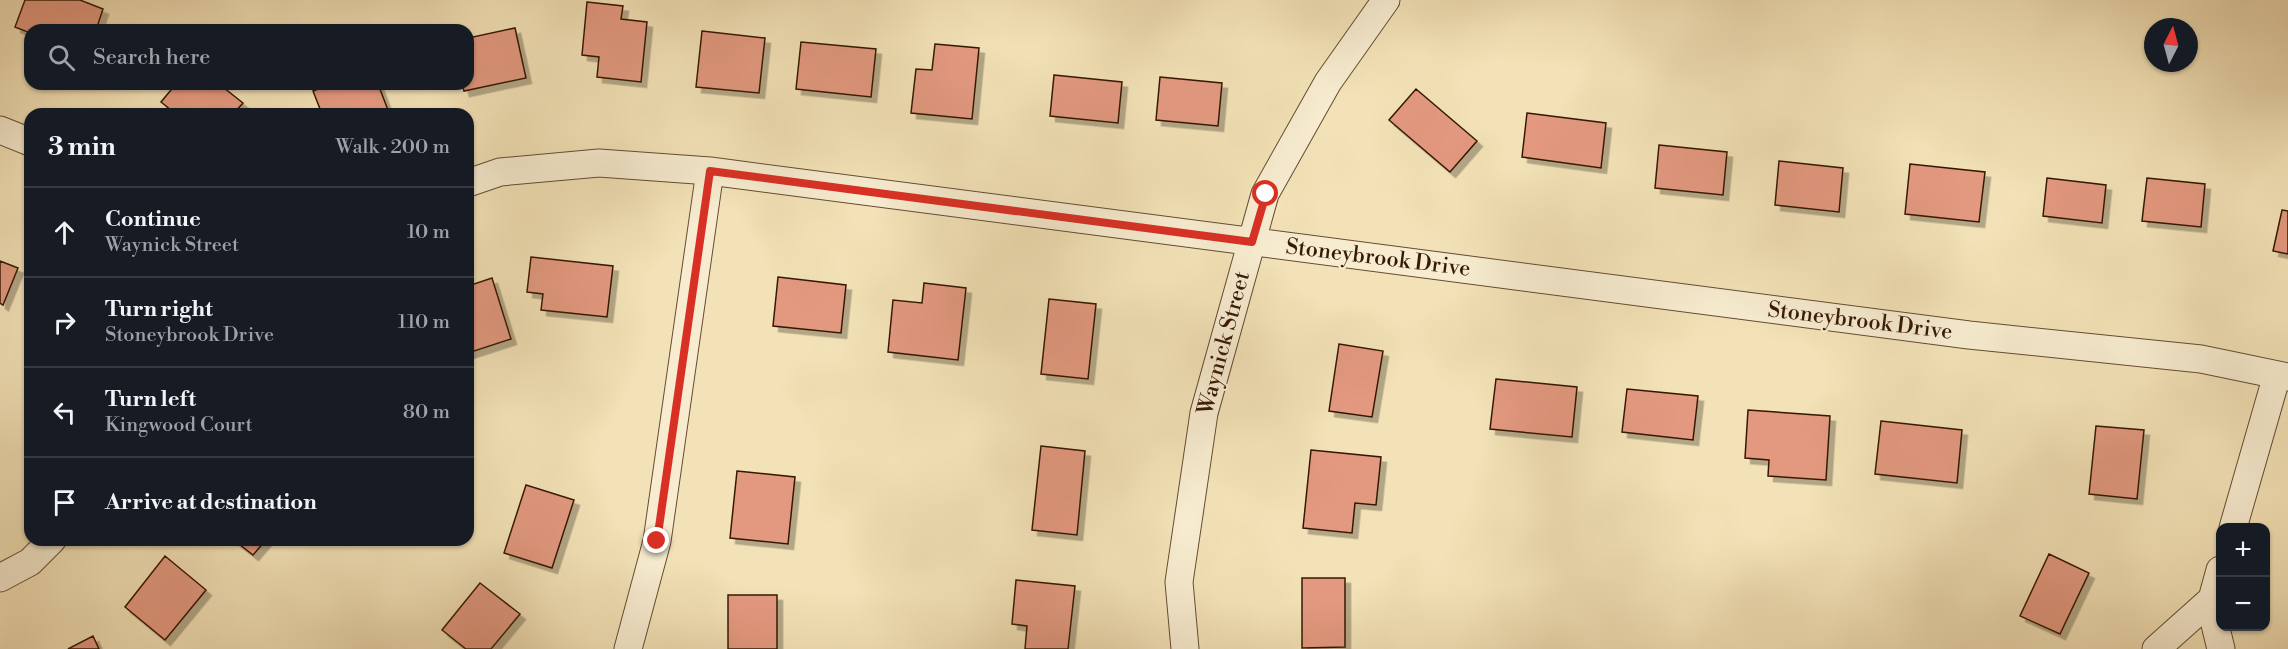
<!DOCTYPE html>
<meta charset="utf-8">
<style>
body{margin:0;font-family:"Libre Bodoni",serif;background:#20242c;color:#f1f3f6}
.controls{position:absolute;right:18px;bottom:18px;display:grid;overflow:hidden;border-radius:12px;box-shadow:0 2px 4px #0004}
.controls button{width:54px;height:54px;display:grid;place-items:center;padding:0;border:0;border-bottom:2px solid #363941;background:#171b24;color:#f1f3f6;font:30px sans-serif}
.compass{position:absolute;left:2144px;top:18px;width:54px;height:54px;border-radius:50%;background:#171b24;box-shadow:0 2px 4px #0004;rotate:6deg}
.stop{position:absolute;width:18px;height:18px;margin:-14px;border:4px solid #d93025;border-radius:50%;background:#fff}
.stop.end{background:#d93025;border-color:#fff;box-shadow:0 2px 6px #0008}
.list{margin:0;padding:0;list-style:none}
h2{display:flex;justify-content:space-between;align-items:center;height:78px;margin:0;padding:0 24px;font-size:26px}
h2 small{font-size:20px;font-weight:400;color:#9ea1a6}
.list li{display:grid;grid-template-columns:39px 1fr auto;gap:18px;align-items:center;box-sizing:border-box;height:90px;padding:0 24px;border-top:2px solid #363941}
.list b{display:block;font-size:22px;white-space:nowrap}
.list p{margin:0;font-size:20px;white-space:nowrap;color:#9ea1a6}
.list em{font-size:20px;font-style:normal;color:#9ea1a6}
.icon{flex:none;width:33px;height:33px;fill:none;stroke:currentColor;stroke-width:2;stroke-linecap:round;stroke-linejoin:round}
.map{position:relative;flex:none;width:2288px;height:649px;overflow:hidden}
.search{position:absolute;background:#171b24;box-shadow:0 2px 4px #0004;left:24px;top:24px;width:450px;height:66px;display:flex;align-items:center;gap:15px;box-sizing:border-box;padding:0 21px;border-radius:18px;color:#9ea1a6;font-size:22px}
.panel{position:absolute;background:#171b24;box-shadow:0 2px 4px #0004;left:24px;top:108px;width:450px;height:438px;border-radius:18px}
.map>svg:first-child{display:block}
</style>
<div class="map">
<svg width="2288" height="649" viewBox="0 0 2288 649">
<defs>
<filter id="shadow"><feDropShadow dx="5.5" dy="5.5" stdDeviation="0" flood-color="#0004"/></filter>
</defs>
<rect width="100%" height="100%" fill="#f3e2b7"/>
<filter id="stains"><feTurbulence type="fractalNoise" baseFrequency=".00333" numOctaves="4"/><feColorMatrix values="0 0 0 0 .2 0 0 0 0 .09 0 0 0 0 .02 0 0 0 .5 -.17"/></filter>
<radialGradient id="worn" r=".72"><stop offset=".6" stop-color="#630" stop-opacity="0"/><stop offset="1" stop-color="#630" stop-opacity=".3"/></radialGradient>
<path fill="#e39980" stroke="#361906" stroke-width="1.5" filter="url(#shadow)" d="M25,0H80L103,9L96,30H30V33L15,27Z
M587,2L623,6L621,19L647,22L641,82L597,77L599,57L582,55Z
M515,28L526,78L464,91L462,84H468V38Z
M702,31L765,38L759,93L696,87Z
M801,42L876,49L871,97L796,89Z
M935,44L979,48L972,119L911,113L916,69L932,70Z
M1054,75L1122,82L1118,123L1050,116Z
M1160,77L1222,83L1218,126L1156,120Z
M176,84H219L243,103L233,114H176L161,102Z
M331,84H378L388,110L378,114H322L313,91Z
M1416,89L1477,141L1450,172L1389,120Z
M1527,113L1606,123L1601,168L1522,157Z
M1659,145L1727,152L1723,195L1655,188Z
M1779,161L1843,168L1839,212L1775,205Z
M1910,164L1985,172L1979,222L1905,214Z
M2047,178L2106,185L2102,223L2043,216Z
M2147,178L2205,184L2201,227L2142,221Z
M2282,210L2288,211V254L2273,251Z
M531,257L613,266L607,317L541,310L543,294L527,292Z
M0,261L18,268L3,305L0,303Z
M778,277L846,285L841,333L773,326Z
M492,278L511,339L468,353V286Z
M924,283L966,288L958,360L888,352L893,300L922,303Z
M1049,299L1096,304L1088,379L1041,374Z
M1339,344L1383,351L1372,417L1329,411Z
M1496,379L1577,387L1572,437L1490,429Z
M1627,389L1698,396L1693,440L1622,432Z
M1748,410L1830,416L1826,480L1768,476L1769,460L1745,458Z
M1881,421L1962,430L1957,483L1875,474Z
M2096,426L2144,430L2137,499L2089,494Z
M1041,446L1085,451L1077,535L1032,530Z
M1311,450L1381,457L1376,505L1355,503L1352,533L1303,528Z
M737,471L795,477L788,544L730,538Z
M526,485L574,500L552,568L504,553Z
M234,540H266L253,555Z
M2049,554L2089,573L2060,634L2020,616Z
M165,556L206,590L165,640L125,607Z
M1302,578H1345V647L1302,648Z
M1016,580L1075,586L1068,649H1025L1027,626L1012,624Z
M480,583L520,614L491,649H466L442,630Z
M728,595H777V649H728Z
M93,636L99,649H68Z"/>
<g fill="none" stroke-linecap="round" stroke-linejoin="round">
<defs>
<path id="street" d="M0,130L30,142
M468,183L500,172L599,163L710,171L1969,335L2201,359L2288,377
M2233,528L2277,375
M2220,570L2212,599V612L2221,649
M0,578L30,562L52,540
M628,649L657,541L710,171
M1185,649L1179,582L1204,413L1265,194L1328,82L1386,0
M2156,649L2212,599"/>
</defs>
<use href="#street" stroke="#654b32" stroke-width="29"/>
<use href="#street" stroke="#f7ecd0" stroke-width="27"/>
</g>
<g fill="none" stroke-linecap="round" stroke-linejoin="round">
<path stroke="#d93025" stroke-width="8" d="M657,541L710,171L1252,242L1266,194"/>
</g>
<g text-anchor="middle" dominant-baseline="central" stroke-width="4.5" stroke-linejoin="round" paint-order="stroke">
<g font-size="22" fill="#361906" stroke="#f7ecd0">
<text transform="translate(1378 258) rotate(7)">Stoneybrook Drive</text>
<text transform="translate(1860 321) rotate(7)">Stoneybrook Drive</text>
<text transform="translate(1224 343) rotate(-75)">Waynick Street</text>
</g>
</g>
<rect width="100%" height="100%" filter="url(#stains)"/>
<rect width="100%" height="100%" fill="url(#worn)"/>
</svg>
<div class="controls">
<button>+</button>
<button>−</button>
</div>
<svg class="compass" viewBox="-18 -18 36 36"><path d="M0-13l5 13h-10z" fill="#e53935"/><path d="M0 13l5-13h-10z" fill="#9ea1a6"/></svg>
<div class="stop" style="left:1266px;top:194px"></div>
<div class="stop end" style="left:657px;top:541px"></div>
<div class="search"><svg class="icon" aria-label="search" viewBox="0 0 24 24"><circle cx="10" cy="10" r="6"/><path d="M15 15l6 6"/></svg>Search here</div>
<section class="panel">
<h2>3 min<small>Walk · 200 m</small></h2>
<ul class="list">
<li><svg class="icon" aria-label="ahead" viewBox="0 0 24 24"><path d="M12 20V5M6 11l6-6 6 6"/></svg><div><b>Continue</b><p>Waynick Street</p></div><em>10 m</em></li>
<li><svg class="icon" aria-label="right" viewBox="0 0 24 24"><path d="M7 20v-9h11M14 6l5 5-5 5"/></svg><div><b>Turn right</b><p>Stoneybrook Drive</p></div><em>110 m</em></li>
<li><svg class="icon" aria-label="left" viewBox="0 0 24 24"><path d="M17 20v-9H6M10 6l-5 5 5 5"/></svg><div><b>Turn left</b><p>Kingwood Court</p></div><em>80 m</em></li>
<li><svg class="icon" aria-label="arrive" viewBox="0 0 24 24"><path d="M6 21V4h12l-3 4 3 4H6"/></svg><div><b>Arrive at destination</b></div></li>
</ul>
</section>
</div>
